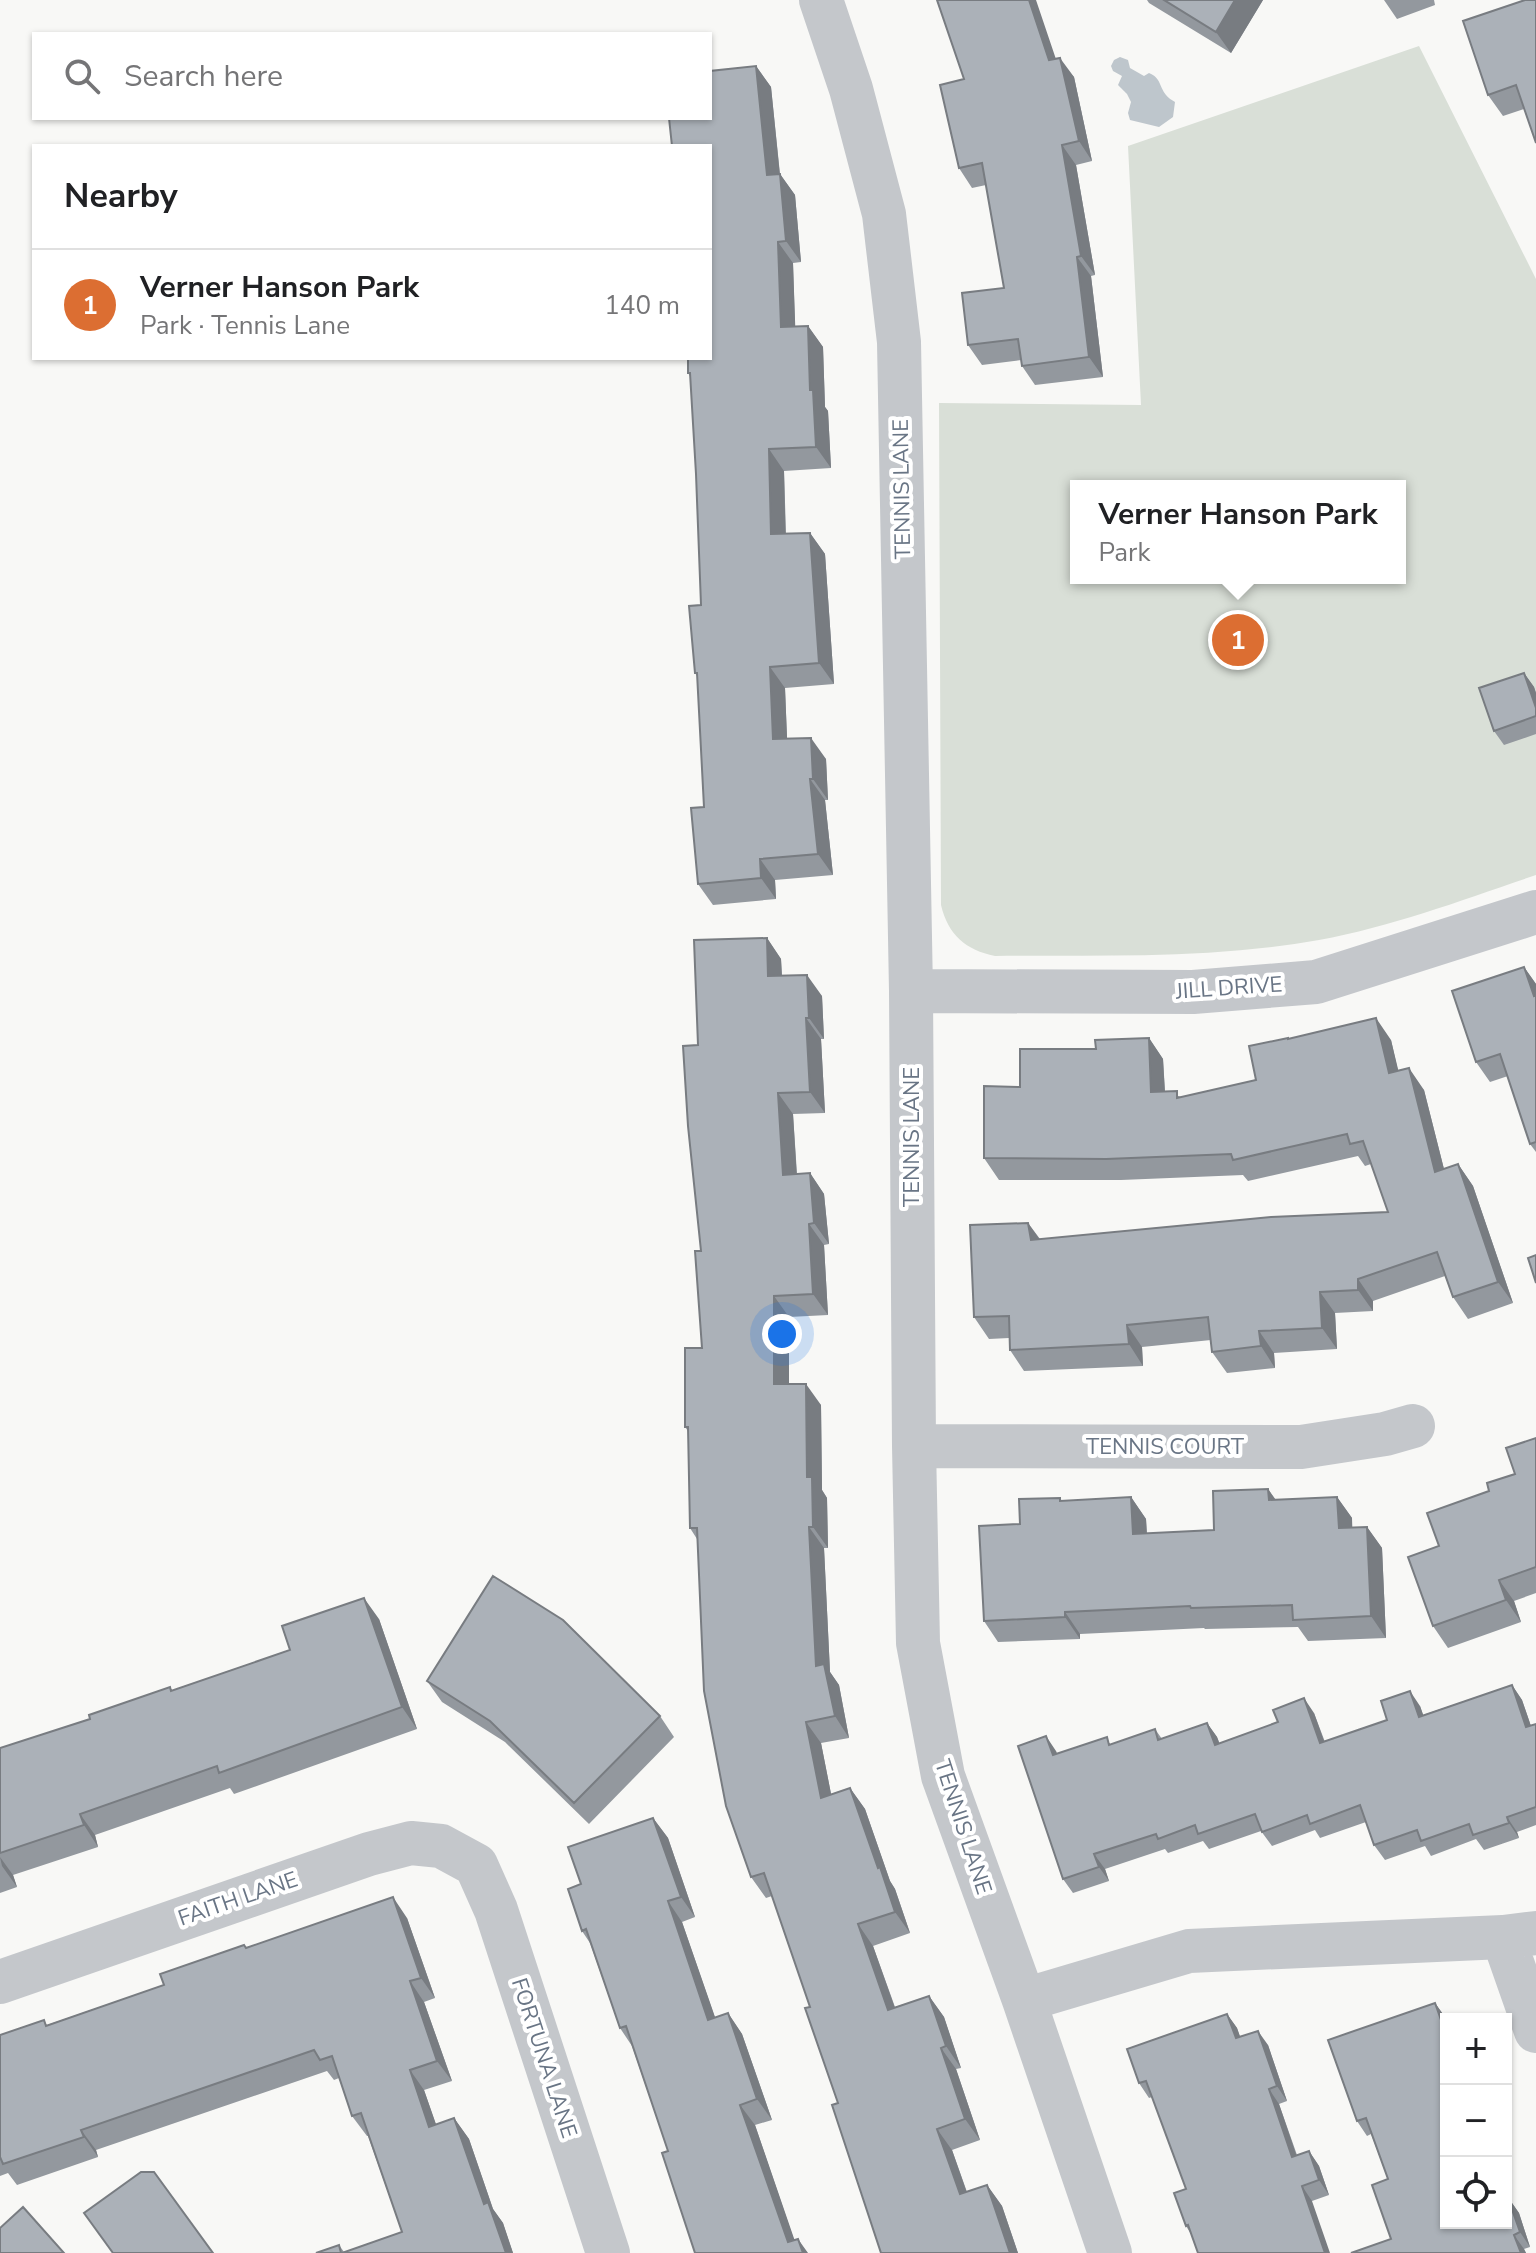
<!DOCTYPE html>
<meta charset="utf-8">
<style>
body{margin:0;font-family:"Nunito Sans",sans-serif;background:#f2f2f2;color:#202124}
.controls{position:absolute;right:24px;bottom:24px;display:grid;overflow:hidden;border-radius:0px;box-shadow:0 2px 6px #0004}
.controls button{width:72px;height:72px;display:grid;place-items:center;padding:0;border:0;border-bottom:2px solid #e0e0e0;background:#fff;color:#202124;font:40px sans-serif}
.you{position:absolute;left:782px;top:1334px;width:28px;height:28px;margin:-20px;border:6px solid #fff;border-radius:50%;background:#1a73e8;box-shadow:0 0 0 12px #1a73e833}
.badge{display:grid;place-items:center;width:52px;height:52px;border-radius:50%;background:#dc6e32;color:#fff;font-size:26px;font-weight:700}
.pin{position:absolute;translate:-50% -50%;border:4px solid #fff;box-shadow:0 2px 8px #0006}
.popup{position:absolute;left:1070px;top:480px;width:336px;height:104px;box-sizing:border-box;display:grid;place-content:center;border-radius:0px;background:#fff;filter:drop-shadow(0 2px 6px #0005);font-size:26px;white-space:nowrap;color:#757577}
.popup b{font-size:30px;color:#202124}
.popup::after{content:'';position:absolute;left:50%;top:100%;margin-left:-16px;border:16px solid transparent;border-top-color:#fff}
.list{margin:0;padding:0;list-style:none}
h2{display:flex;justify-content:space-between;align-items:center;height:104px;margin:0;padding:0 32px;font-size:34px}
h2 small{font-size:26px;font-weight:400;color:#757577}
.list li{display:grid;grid-template-columns:52px 1fr auto;gap:24px;align-items:center;box-sizing:border-box;height:112px;padding:0 32px;border-top:2px solid #e0e0e0}
.list b{display:block;font-size:30px;white-space:nowrap}
.list p{margin:0;font-size:26px;white-space:nowrap;color:#757577}
.list em{font-size:26px;font-style:normal;color:#757577}
.icon{flex:none;width:44px;height:44px;fill:none;stroke:currentColor;stroke-width:2;stroke-linecap:round;stroke-linejoin:round}
.map{position:relative;flex:none;width:1536px;height:2253px;overflow:hidden}
.search{position:absolute;background:#fff;box-shadow:0 2px 6px #0004;left:32px;top:32px;width:680px;height:88px;display:flex;align-items:center;gap:20px;box-sizing:border-box;padding:0 28px;border-radius:0px;color:#757577;font-size:30px}
.panel{position:absolute;background:#fff;box-shadow:0 2px 6px #0004;left:32px;top:144px;width:680px;height:216px;border-radius:0px}
.map>svg:first-child{display:block}
</style>
<div class="map">
<svg width="1536" height="2253" viewBox="0 0 1536 2253">
<rect width="100%" height="100%" fill="#f8f8f6"/>
<path fill="#d9dfd7" fill-rule="evenodd" d="M1419,46L1536,279V875C1465,899 1394,926 1319,940C1212,959 1103,955 995,956C966,950 948,935 941,905L939,403L1141,405L1128,146ZM1076,486H1400V578H1076Z"/>
<path fill="#bec6cc" d="M1120,57L1128,60L1130,68L1144,76L1149,73C1161,78 1159,86 1166,95C1168,98 1172,100 1175,102L1173,117L1159,127L1130,120L1128,113L1131,102L1127,94L1118,85L1122,76L1113,71L1111,66L1114,60Z"/>
<g fill="none" stroke-linecap="round" stroke-linejoin="round">
<path stroke="#c4c7cb" stroke-width="44" d="M821,0L851,89L884,214L899,342L911,991L914,1446L918,1643L943,1776L1024,2000L1110,2253
M911,991L1193,992L1316,982L1536,912
M914,1446L1301,1447L1385,1434L1413,1426
M1503,1937L1536,2031
M0,1982L369,1854L411,1843L441,1846L476,1865L496,1910L608,2253
M1024,2000L1189,1951L1503,1937L1536,1933"/>
</g>
<path fill="#93989e" d="M1147,0H1263L1231,53L1149,3Z
M1384,0H1434L1435,5L1397,19Z
M1525,0L1524,109L1503,116L1488,95Z
M1056,59L1074,77L1092,161L1076,165L1095,275L1091,276L1103,377L1035,385L1022,366L1021,360L982,365L968,345L1004,288L986,185L972,188L959,168L964,79Z
M756,66L771,87L780,174L795,195L801,262L793,263L795,326H808L823,347L825,407L828,411L831,468L784,471L786,533H810L825,554L834,684L785,688L787,739L826,759L828,800H825L833,875L775,880L776,899L713,905L698,884L704,807L697,676L695,673L701,605L696,474L690,376L688,373Z
M1524,673L1534,687L1536,693V734L1504,745L1494,731Z
M767,938L781,959L782,976L822,996L824,1039H821L825,1113L793,1114L797,1174L810,1173L824,1194L829,1244L824,1245L828,1315L789,1317V1384L821,1405L822,1490L827,1498L828,1548H824L830,1672L839,1685L849,1738L821,1743L831,1794L850,1788L865,1809L890,1881L895,1889L910,1933L873,1946L895,2007L929,1996L944,2017L961,2068L956,2069L980,2140L952,2150L967,2192L987,2185L1002,2206L1018,2253H881L810,2007L772,1896L766,1898L751,1877L697,1539L690,1528L688,1431L685,1427L702,1348L698,1045Z
M1524,967L1536,984V1152L1530,1144L1508,1076L1490,1082L1476,1062Z
M1149,1038L1163,1059L1165,1091L1181,1097L1256,1080L1289,1039L1391,1040L1398,1071L1424,1090L1444,1169L1458,1164L1473,1186L1513,1303L1468,1319L1453,1297L1445,1276L1373,1301V1311L1335,1313L1337,1349L1274,1353L1275,1368L1227,1373L1212,1352L1211,1340L1142,1347L1143,1366L1024,1371L1010,1350L1009,1338L989,1339L974,1317L1028,1223L1040,1239L1388,1212L1371,1164L1365,1166L1358,1156L1248,1181L1243,1175L1121,1180H999L984,1158L1020,1087L1096,1049Z
M1536,1438V1593L1514,1601L1521,1622L1448,1648L1433,1626L1439,1546L1489,1491L1515,1474Z
M1268,1489L1276,1500L1337,1497L1352,1518V1527H1367L1382,1548L1386,1638L1308,1641L1298,1627L1205,1629L1204,1628L1080,1634V1639L998,1642L984,1621L1020,1524L1060,1498L1062,1501L1131,1497L1146,1519L1147,1534L1214,1530Z
M379,1619L417,1729L234,1794L230,1788L95,1835L98,1847L13,1875L17,1887L0,1893V1748L90,1719Z
M427,1681L660,1716L674,1737L589,1824L505,1742L442,1702Z
M1512,1685L1522,1700L1531,1726L1536,1724V1825L1517,1832L1519,1838L1484,1850L1476,1839L1431,1856L1425,1846L1385,1860L1374,1845L1366,1822L1320,1838L1315,1830L1272,1846L1261,1831L1209,1849L1203,1841L1168,1853L1165,1849L1105,1869L1109,1881L1073,1893L1063,1879L1056,1751L1057,1754L1112,1744L1155,1729L1162,1739L1207,1723L1217,1737L1220,1744L1314,1713L1325,1742L1387,1720L1420,1706L1423,1715Z
M653,1818L668,1838L695,1917L682,1922L715,2018L728,2013L742,2034L772,2120L755,2125L794,2240L808,2253L668,2151L632,2046L620,2028L590,1943L582,1931L581,1884Z
M407,1918L435,1998L424,2002L452,2081L424,2090L436,2125L454,2118L469,2139L493,2209L503,2223L513,2253H316L339,2245L344,2252L402,2232L368,2136H367L352,2116L339,2078L334,2080L327,2071L96,2150L98,2157L17,2185L8,2173L0,2176V2035L47,2025L164,1985L244,1945L246,1948Z
M1435,2003L1445,2017L1446,2223L1512,2203L1519,2213L1530,2247L1524,2249L1526,2253H1351L1391,2239L1388,2179L1371,2134L1367,2136L1357,2121Z
M1227,2014L1237,2028L1240,2037L1268,2045L1287,2101L1279,2104L1297,2155L1309,2151L1319,2166L1329,2195L1312,2201L1191,2234L1186,2226V2189L1152,2097L1149,2098L1139,2083Z"/>
<path fill="#787c81" d="M1029,0H1036L1063,80L1049,60Z
M1235,0H1263L1231,53L1216,32Z
M1060,58L1074,77L1092,161L1079,141Z
M756,66L771,87L782,196L767,175Z
M1062,145L1076,165L1095,275L1081,256Z
M780,174L795,195L801,262L786,241Z
M778,242L793,263L796,348L781,327Z
M1077,257L1091,276L1103,377L1089,357Z
M808,326L823,347L825,407L828,411L831,468L816,447L810,390Z
M769,449L784,471L786,555L771,534Z
M810,533L825,554L834,684L819,663Z
M770,667L785,688L788,761L773,739Z
M1524,673L1534,687L1536,693V708Z
M811,738L826,759L828,800L813,779Z
M810,779L825,800L833,875L818,854Z
M760,859L775,880L776,899L761,878Z
M767,938L781,959L783,998L768,976Z
M1524,967L1536,984V999L1534,996Z
M807,975L822,996L824,1039L809,1018Z
M806,1018L821,1039L825,1113L810,1092Z
M1376,1018L1391,1040L1404,1094L1389,1073Z
M1149,1038L1163,1059L1166,1113L1151,1092Z
M1409,1068L1424,1090L1450,1193L1435,1172Z
M778,1093L793,1114L798,1196L783,1175Z
M1458,1164L1473,1186L1513,1303L1498,1282Z
M810,1173L824,1194L829,1244L814,1223Z
M1028,1223L1043,1244L1031,1240Z
M809,1224L824,1245L828,1315L813,1294Z
M1358,1279L1373,1301V1311L1358,1290Z
M1320,1292L1335,1313L1337,1349L1322,1328Z
M774,1296L789,1317V1406L774,1384Z
M1127,1325L1142,1347L1143,1366L1129,1344Z
M1259,1331L1274,1353L1275,1368L1261,1346Z
M806,1384L821,1405L822,1490L827,1498L828,1548L813,1527L807,1477Z
M1268,1489L1283,1511L1269,1500Z
M1131,1497L1146,1519L1148,1556L1133,1534Z
M1337,1497L1352,1518L1353,1549L1339,1528Z
M809,1527L824,1548L830,1672L839,1685L849,1738L835,1716L816,1666Z
M1367,1527L1382,1548L1386,1638L1371,1616Z
M1499,1580L1514,1601L1521,1622L1506,1600Z
M364,1598L379,1619L417,1729L402,1707Z
M1065,1612L1080,1634V1639L1065,1617Z
M1512,1685L1522,1700L1536,1741L1526,1727Z
M1410,1691L1420,1706L1429,1731L1419,1717Z
M1304,1698L1314,1713L1330,1758L1320,1743Z
M806,1722L821,1743L836,1819L821,1798Z
M1207,1723L1217,1737L1225,1760L1215,1745Z
M1046,1736L1056,1751L1063,1770L1053,1755Z
M850,1788L865,1809L890,1881L895,1889L910,1933L895,1912L878,1868Z
M80,1814L95,1835L98,1847L84,1825Z
M1507,1817L1517,1832L1519,1838L1509,1823Z
M653,1818L668,1838L695,1917L681,1897Z
M1094,1854L1105,1869L1109,1881L1099,1867Z
M0,1857L13,1875L17,1887L2,1866Z
M393,1897L407,1918L435,1998L421,1978Z
M668,1901L682,1922L723,2040L708,2020Z
M858,1924L873,1946L903,2031L888,2010Z
M410,1981L424,2002L452,2081L437,2061Z
M929,1996L944,2017L961,2068L946,2046Z
M1435,2003L1445,2017L1446,2034Z
M728,2013L742,2034L772,2120L757,2099Z
M1227,2014L1237,2028L1246,2053L1236,2038Z
M1258,2031L1268,2045L1287,2101L1277,2086Z
M941,2048L956,2069L980,2140L965,2119Z
M410,2070L424,2090L444,2147L429,2127Z
M1269,2089L1279,2104L1302,2172L1292,2157Z
M740,2105L755,2125L799,2253L788,2242Z
M454,2118L469,2139L493,2209L503,2223L513,2253H506L484,2204Z
M937,2129L952,2150L975,2216L960,2194Z
M81,2130L96,2150L98,2157L84,2137Z
M1309,2151L1319,2166L1329,2195L1319,2180Z
M987,2185L1002,2206L1018,2253H1010Z
M1302,2186L1312,2201L1330,2253H1325Z
M1506,2187L1512,2203L1519,2213L1530,2247L1520,2232L1506,2200Z
M1514,2235L1524,2249L1526,2253H1521Z
M798,2239L808,2253H803Z"/>
<path fill="#abb1b8" stroke="#787c81" stroke-width="2" d="M937,0H1029L1049,60L1060,58L1079,141L1062,145L1081,256L1077,257L1089,357L1022,366L1018,339L968,345L962,293L1004,288L982,163L959,168L940,85L964,79Z
M1164,0H1235L1216,32Z
M1525,0H1536V143L1516,85L1488,95L1463,21Z
M756,66L767,175L780,174L786,241L778,242L781,327L808,326L810,390H813L816,447L769,449L771,534L810,533L819,663L770,667L773,739L811,738L813,779H810L818,854L760,859L761,878L698,884L691,808L704,807L697,673H695L689,606L701,605L696,474L690,373H688V358H710V146H672L669,118H710V71Z
M1524,673L1536,708V716L1494,731L1479,688Z
M767,938L768,976L807,975L809,1018H806L810,1092L778,1093L783,1175L810,1173L814,1223L809,1224L813,1294L774,1296V1384H806L807,1477H812L813,1527H809L816,1666L824,1664L835,1716L806,1722L821,1798L850,1788L878,1868L880,1867L895,1912L858,1924L888,2010L929,1996L946,2046L941,2048L965,2119L937,2129L960,2194L987,2185L1010,2253H881L832,2105L838,2103L805,2008L810,2007L764,1873L751,1877L726,1806L704,1691L697,1528H690L688,1427H685V1348H702L695,1251H701L688,1126L683,1046L698,1045L694,940Z
M1524,967L1534,996L1536,995V1142L1530,1144L1500,1054L1476,1062L1452,991Z
M1376,1018L1389,1073L1409,1068L1435,1172L1458,1164L1498,1282L1453,1297L1437,1252L1358,1279V1290L1320,1292L1322,1328L1259,1331L1261,1346L1212,1352L1208,1317L1127,1325L1129,1344L1010,1350L1009,1316L974,1317L970,1225L1028,1223L1031,1240L1271,1217L1388,1212L1363,1141L1350,1144L1347,1134L1233,1160L1231,1154L1106,1159L984,1158V1086L1020,1087V1049H1096L1095,1040L1149,1038L1151,1092L1177,1091V1098L1256,1080L1249,1046L1288,1038V1039Z
M1536,1255V1283L1528,1258Z
M1536,1438V1567L1499,1580L1506,1600L1433,1626L1408,1557L1439,1546L1427,1513L1489,1491L1487,1483L1515,1474L1506,1448Z
M1268,1489L1269,1500L1337,1497L1339,1528L1367,1527L1371,1616L1293,1620L1292,1605L1191,1608L1190,1606L1065,1612V1617L984,1621L979,1526L1020,1524L1019,1499L1060,1498V1501L1131,1497L1133,1534L1214,1530L1213,1491Z
M493,1576L563,1620L660,1716L574,1803L490,1721L427,1681Z
M364,1598L402,1707L219,1773L217,1766L80,1814L84,1825L0,1853V1748L90,1719L89,1715L170,1687L171,1691L290,1650L282,1626Z
M1512,1685L1526,1727L1536,1724V1807L1507,1817L1509,1823L1473,1835L1469,1824L1421,1841L1417,1830L1374,1845L1360,1805L1310,1824L1307,1815L1262,1832L1255,1814L1198,1834L1195,1825L1158,1839L1156,1834L1094,1854L1099,1867L1063,1879L1018,1746L1046,1736L1053,1755L1107,1737L1109,1745L1155,1729L1158,1740L1207,1723L1215,1745L1278,1722L1273,1710L1304,1698L1320,1743L1387,1720L1381,1701L1410,1691L1419,1717Z
M653,1818L681,1897L668,1901L708,2020L728,2013L757,2099L740,2105L788,2242L798,2239L803,2253H695L662,2153L668,2151L626,2026L620,2028L586,1929L582,1931L568,1889L581,1884L568,1847Z
M393,1897L421,1978L410,1981L437,2061L410,2070L429,2127L454,2118L484,2204L488,2202L506,2253H342L402,2232L361,2113L352,2116L332,2056L320,2060L314,2050L81,2130L84,2137L3,2164L0,2157V2035L44,2020L46,2026L164,1985L160,1974L244,1945L246,1948Z
M1435,2003L1446,2034V2223H1506V2199L1508,2198L1520,2232L1514,2235L1521,2253H1351L1391,2239L1372,2185L1388,2179L1366,2118L1357,2121L1328,2040Z
M1227,2014L1236,2038L1258,2031L1277,2086L1269,2089L1292,2157L1309,2151L1319,2180L1302,2186L1325,2253H1198L1188,2225L1186,2226L1174,2193L1186,2189L1146,2081L1139,2083L1127,2049Z
M141,2172H154L213,2253H113L84,2213Z
M23,2207L64,2253H0V2228Z
M339,2245L341,2253H316Z"/>
<g text-anchor="middle" dominant-baseline="central" stroke-width="8" stroke-linejoin="round" paint-order="stroke">
<g font-size="22" fill="#697585" stroke="#fff">
<text transform="translate(902 489) rotate(-91)">TENNIS LANE</text>
<text transform="translate(1229 988) rotate(-4)">JILL DRIVE</text>
<text transform="translate(912 1137) rotate(-90)">TENNIS LANE</text>
<text x="1165" y="1447">TENNIS COURT</text>
<text transform="translate(963 1827) rotate(72)">TENNIS LANE</text>
<text transform="translate(238 1899) rotate(-19)">FAITH LANE</text>
<text transform="translate(544 2058) rotate(72)">FORTUNA LANE</text>
</g>
</g>
</svg>
<div class="controls">
<button>+</button>
<button>−</button>
<button><svg class="icon" aria-label="locate" viewBox="0 0 24 24"><circle cx="12" cy="12" r="6"/><path d="M12 2v4M12 18v4M2 12h4M18 12h4"/></svg></button>
</div>
<div class="you"></div>
<div class="pin badge" style="left:1238px;top:640px">1</div>
<div class="popup"><b>Verner Hanson Park</b>Park</div>
<div class="search"><svg class="icon" aria-label="search" viewBox="0 0 24 24"><circle cx="10" cy="10" r="6"/><path d="M15 15l6 6"/></svg>Search here</div>
<section class="panel">
<h2>Nearby<small></small></h2>
<ul class="list">
<li><span class="badge">1</span><div><b>Verner Hanson Park</b><p>Park · Tennis Lane</p></div><em>140 m</em></li>
</ul>
</section>
</div>
